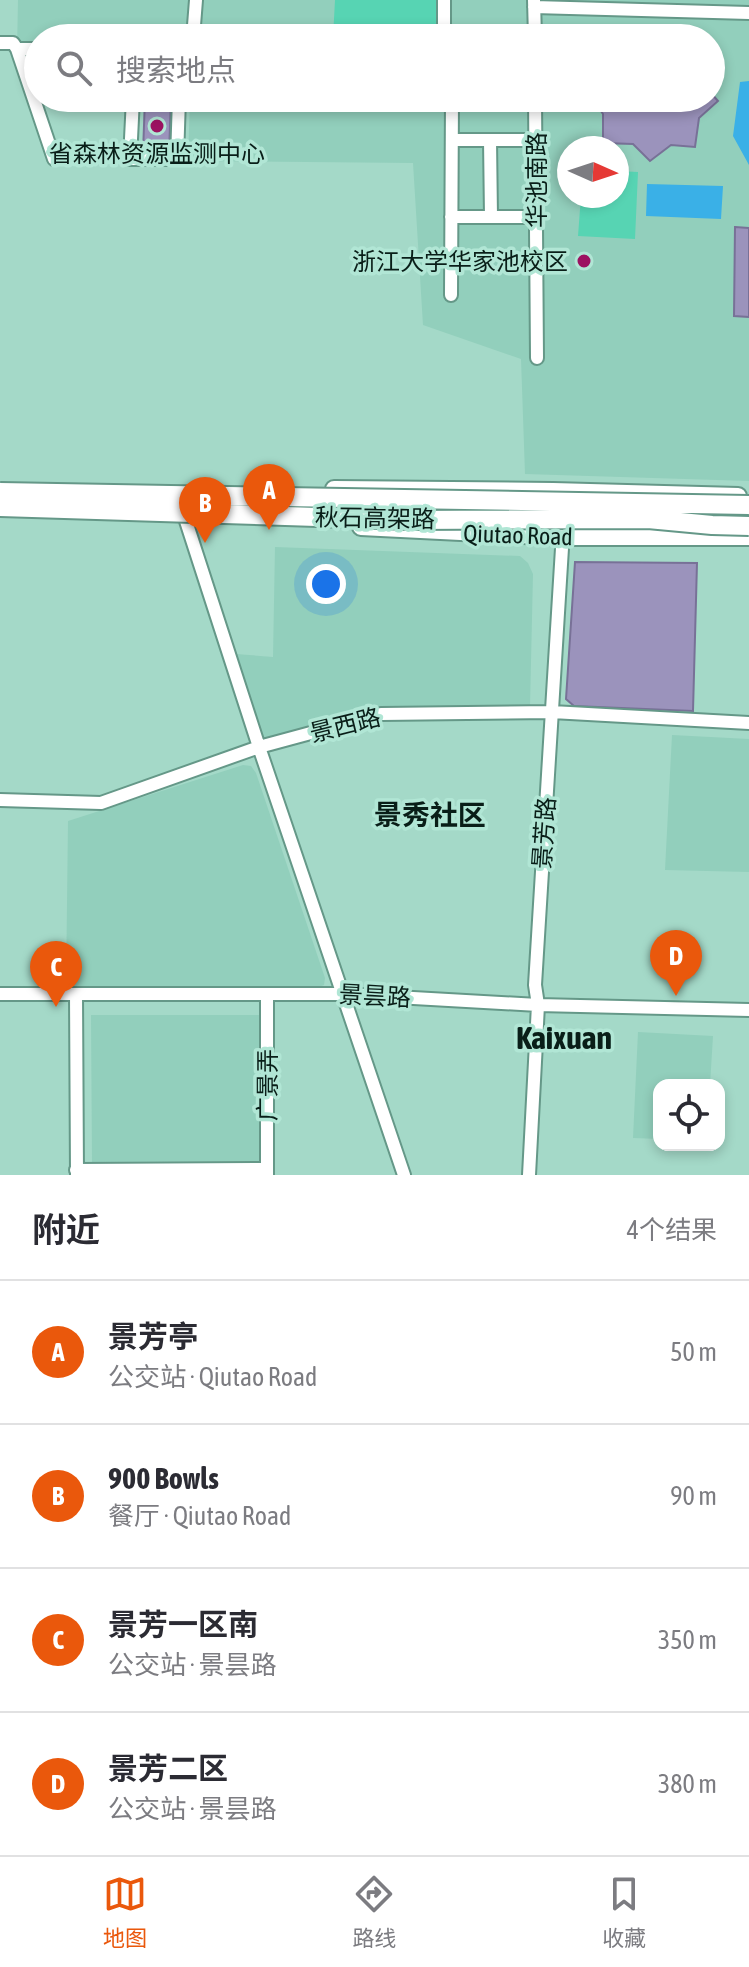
<!DOCTYPE html>
<html lang="zh">
<meta charset="utf-8">
<style>
body{margin:0;font-family:"Asap Condensed","Noto Sans SC",sans-serif;background:#f7f7f7;color:#2b2b33}
.controls{position:absolute;right:24px;bottom:24px;display:grid;overflow:hidden;border-radius:16px;box-shadow:0 4px 12px #0003}
.controls button{width:72px;height:72px;display:grid;place-items:center;padding:0;border:0;border-bottom:2px solid #e1e1e2;background:#fff;color:#2b2b33;font:40px sans-serif}
.compass{position:absolute;left:557px;top:136px;width:72px;height:72px;border-radius:50%;background:#fff;box-shadow:0 4px 12px #0003;rotate:93deg}
.you{position:absolute;left:326px;top:584px;width:28px;height:28px;margin:-20px;border:6px solid #fff;border-radius:50%;background:#1a73e8;box-shadow:0 0 0 12px #1a73e833}
.badge{display:grid;place-items:center;width:52px;height:52px;border-radius:50%;background:#ea580c;color:#fff;font-size:26px;font-weight:700}
.pin{position:absolute;translate:-50% -66px;filter:drop-shadow(0 2px 4px #0008)}
.pin::after{content:'';position:absolute;top:42px;width:28px;height:24px;background:inherit;clip-path:polygon(0 0,100% 0,50% 100%)}
.list{margin:0;padding:0;list-style:none}
h2{display:flex;justify-content:space-between;align-items:center;height:104px;margin:0;padding:0 32px;font-size:34px}
h2 small{font-size:26px;font-weight:400;color:#7c7c81}
.list li{display:grid;grid-template-columns:52px 1fr auto;gap:24px;align-items:center;box-sizing:border-box;height:144px;padding:0 32px;border-top:2px solid #e1e1e2}
.list b{display:block;font-size:30px;white-space:nowrap}
.list p{margin:0;font-size:26px;white-space:nowrap;color:#7c7c81}
.list em{font-size:26px;font-style:normal;color:#7c7c81}
.icon{flex:none;width:44px;height:44px;fill:none;stroke:currentColor;stroke-width:2;stroke-linecap:round;stroke-linejoin:round}
.map{position:relative;flex:none;width:749px;height:1175px;overflow:hidden}
.search{position:absolute;background:#fff;box-shadow:0 4px 12px #0003;left:24px;right:24px;top:24px;height:88px;display:flex;align-items:center;gap:20px;box-sizing:border-box;padding:0 28px;border-radius:44px;color:#7c7c81;font-size:30px}
.sheet{height:680px;background:#fff}
nav{display:flex;justify-content:space-around;align-items:center;box-sizing:border-box;height:112px;border-top:2px solid #e1e1e2;background:#fff;font-size:22px;color:#7c7c81}
nav a{display:grid;justify-items:center;gap:4px}
nav .on{color:#ea580c}
.map>svg:first-child{display:block}
</style>
<div class="map">
<svg width="749" height="1175" viewBox="0 0 749 1175">
<rect width="100%" height="100%" fill="#a4d9c8"/>
<path fill="#92cfbc" fill-rule="evenodd" d="M18,0H749V481L525,474L521,359L423,325L413,163L188,161L190,98H711V38H38V77H20L17,49ZM569,148H617V196H569Z
M275,547L520,556L528,563L533,574L530,706L383,708L262,740L236,654L273,657Z
M672,735L749,739V872L665,870Z
M243,765L251,766L256,773L325,978L324,985L316,988L66,986L68,821Z
M91,1015H259V1161L92,1162Z
M638,1032L713,1036L710,1085H659V1139L633,1138Z"/>
<path fill="#57d4b3" d="M335,0H444V38H333Z
M617,171L638,172L635,239L578,236L581,196H617Z"/>
<path fill="#3ab0e7" d="M749,81V165L733,136L740,82Z
M647,184L723,186L721,219L646,216Z"/>
<path fill="#9b93bc" stroke="#787197" stroke-width="2" d="M711,93L718,101L699,118L695,147L671,145L650,161L633,144L603,143V114L592,98H711Z
M145,98H171L169,154L143,153Z
M735,227L749,228V317L734,316Z
M575,562L697,563L693,711L574,706L566,699Z"/>
<g fill="none" stroke-linecap="round" stroke-linejoin="round">
<defs>
<path id="minor" d="M534,0L535,38
M534,7L749,13
M193,38L196,0
M444,38V0
M0,43H13L17,49L54,159
M17,49H38
M133,98L130,159H177L179,98
M535,98L537,358
M452,140H535
M490,140L491,217
M451,217H536
M451,295L452,98
M185,518L259,747L404,1175
M0,800L101,803L259,747L381,714L552,712L749,723
M0,994H343L538,1005L749,1010
M76,994L77,1175
M267,994V1175
M76,1170L267,1169
M529,1175L538,1005L535,985L563,532"/>
<path id="major" d="M334,489L553,491L738,496
M361,527L563,537H749"/>
</defs>
<use href="#minor" stroke="#659888" stroke-width="16"/>
<use href="#major" stroke="#659888" stroke-width="20"/>
<use href="#minor" stroke="#fff" stroke-width="12"/>
<use href="#major" stroke="#fff" stroke-width="16"/>
<defs>
<path id="highway-bridge" d="M0,492L749,505
M0,507L410,520L648,519L712,525L749,526"/>
</defs>
<use href="#highway-bridge" stroke="#659888" stroke-width="22" stroke-linecap="butt"/>
<use href="#highway-bridge" stroke="#fff" stroke-width="18"/>
</g>
<g fill="#9c1261" stroke="#b1e6d5" stroke-width="3">
<circle cx="157" cy="126" r="8"/>
<circle cx="584" cy="261" r="8"/>
</g>
<g text-anchor="middle" dominant-baseline="central" stroke-width="7" stroke-linejoin="round" paint-order="stroke">
<g font-size="24" fill="#091e18" stroke="#b1e6d5">
<text x="157" y="153">省森林资源监测中心</text>
<text x="568" y="261" text-anchor="end">浙江大学华家池校区</text>
</g>
<g font-size="24" fill="#091e18" stroke="#b1e6d5">
<text transform="translate(536 180) rotate(-90)">华池南路</text>
<text transform="translate(375 518) rotate(1)">秋石高架路</text>
<text transform="translate(518 535) rotate(2)">Qiutao Road</text>
<text transform="translate(345 725) rotate(-14)">景西路</text>
<text transform="translate(544 833) rotate(-86)">景芳路</text>
<text transform="translate(375 996) rotate(3)">景昙路</text>
<text transform="translate(267 1085) rotate(-90)">广景弄</text>
</g>
<g font-size="28" font-weight="bold" fill="#091e18" stroke="#b1e6d5">
<text x="430" y="815">景秀社区</text>
</g>
<g font-size="32" font-weight="bold" fill="#091e18" stroke="#b1e6d5">
<text x="564" y="1037">Kaixuan</text>
</g>
</g>
</svg>
<div class="controls">
<button><svg class="icon" aria-label="locate" viewBox="0 0 24 24"><circle cx="12" cy="12" r="6"/><path d="M12 2v4M12 18v4M2 12h4M18 12h4"/></svg></button>
</div>
<svg class="compass" viewBox="-18 -18 36 36"><path d="M0-13l5 13h-10z" fill="#e53935"/><path d="M0 13l5-13h-10z" fill="#7c7c81"/></svg>
<div class="you"></div>
<div class="pin badge" style="left:269px;top:530px">A</div>
<div class="pin badge" style="left:205px;top:543px">B</div>
<div class="pin badge" style="left:56px;top:1007px">C</div>
<div class="pin badge" style="left:676px;top:996px">D</div>
<div class="search"><svg class="icon" aria-label="search" viewBox="0 0 24 24"><circle cx="10" cy="10" r="6"/><path d="M15 15l6 6"/></svg>搜索地点</div>
</div>
<section class="sheet">
<h2>附近<small>4个结果</small></h2>
<ul class="list">
<li><span class="badge">A</span><div><b>景芳亭</b><p>公交站 · Qiutao Road</p></div><em>50 m</em></li>
<li><span class="badge">B</span><div><b>900 Bowls</b><p>餐厅 · Qiutao Road</p></div><em>90 m</em></li>
<li><span class="badge">C</span><div><b>景芳一区南</b><p>公交站 · 景昙路</p></div><em>350 m</em></li>
<li><span class="badge">D</span><div><b>景芳二区</b><p>公交站 · 景昙路</p></div><em>380 m</em></li>
</ul>
</section>
<nav>
<a class="on"><svg class="icon" aria-label="map" viewBox="0 0 24 24"><path d="M3 6l6-2 6 2 6-2v14l-6 2-6-2-6 2zM9 4v14M15 6v14"/></svg>地图</a>
<a><svg class="icon" aria-label="directions" viewBox="0 0 24 24"><path d="M12 3l9 9-9 9-9-9zM9 14v-3h6M13 9l2 2-2 2"/></svg>路线</a>
<a><svg class="icon" aria-label="saved" viewBox="0 0 24 24"><path d="M7 4h10v16l-5-4-5 4z"/></svg>收藏</a>
</nav>
